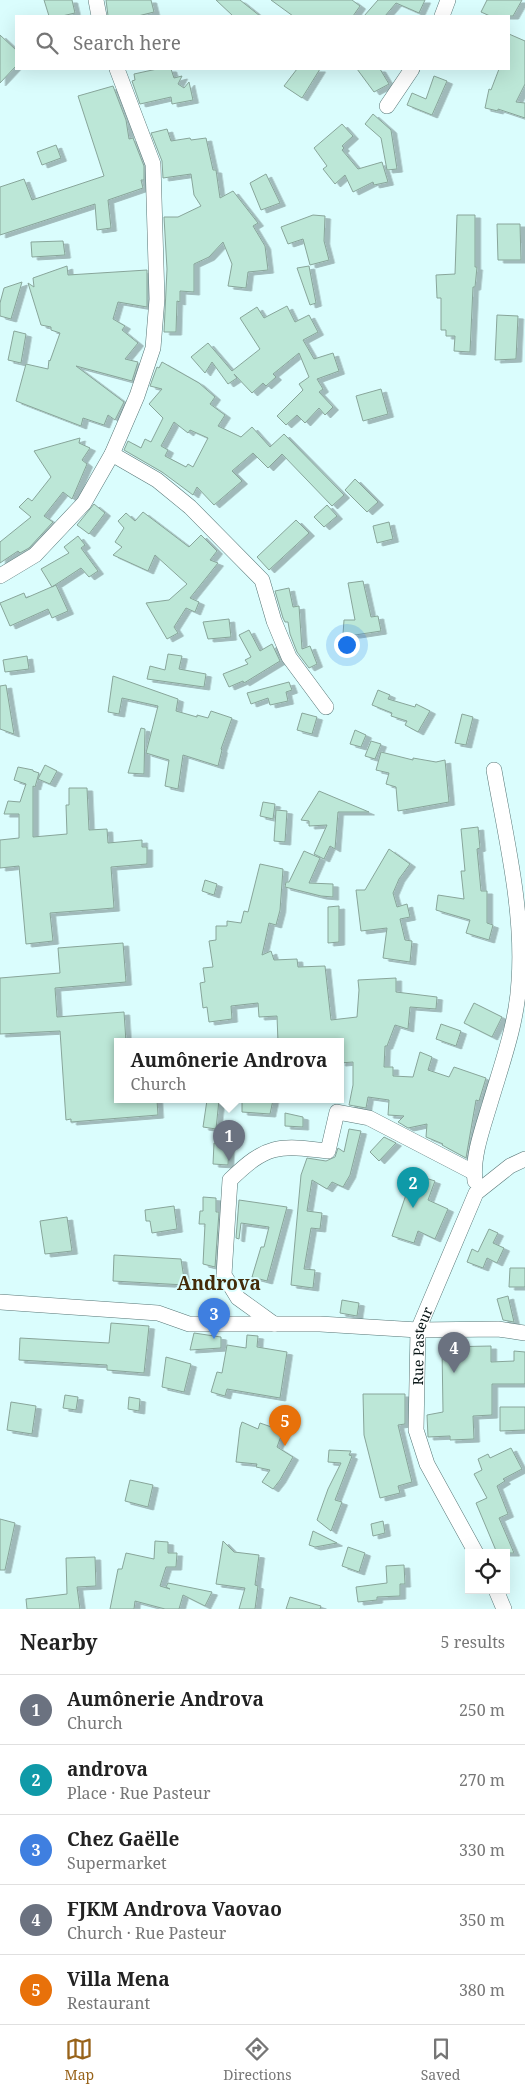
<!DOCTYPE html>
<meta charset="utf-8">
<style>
body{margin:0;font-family:"Noto Serif",serif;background:#f6f6f6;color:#222}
.controls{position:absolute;right:15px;bottom:15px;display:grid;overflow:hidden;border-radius:0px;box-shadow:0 5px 20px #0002}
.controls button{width:45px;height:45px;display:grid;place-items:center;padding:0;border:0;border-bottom:1px solid #e0e0e0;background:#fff;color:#222;font:25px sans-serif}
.you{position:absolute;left:346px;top:644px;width:18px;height:18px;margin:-12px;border:4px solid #fff;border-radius:50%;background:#1a73e8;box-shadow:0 0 0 8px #1a73e833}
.badge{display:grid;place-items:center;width:32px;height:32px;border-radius:50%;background:#98631a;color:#fff;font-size:16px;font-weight:700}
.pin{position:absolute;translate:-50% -41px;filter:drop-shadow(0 1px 2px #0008)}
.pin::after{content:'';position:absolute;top:26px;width:18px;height:15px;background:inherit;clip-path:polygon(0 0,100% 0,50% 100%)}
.popup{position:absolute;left:114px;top:1038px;width:230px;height:65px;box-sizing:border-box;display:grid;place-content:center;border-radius:0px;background:#fff;filter:drop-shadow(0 1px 4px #0005);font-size:16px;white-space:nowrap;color:#767676}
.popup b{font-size:19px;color:#222}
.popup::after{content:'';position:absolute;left:50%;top:100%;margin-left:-10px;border:10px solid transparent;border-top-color:#fff}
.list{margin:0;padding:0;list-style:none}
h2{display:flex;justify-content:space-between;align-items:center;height:65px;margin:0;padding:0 20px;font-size:21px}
h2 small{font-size:16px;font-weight:400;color:#767676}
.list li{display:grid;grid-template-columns:32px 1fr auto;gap:15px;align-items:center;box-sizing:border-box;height:70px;padding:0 20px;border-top:1px solid #e0e0e0}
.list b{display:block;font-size:19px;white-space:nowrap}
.list p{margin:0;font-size:16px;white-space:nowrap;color:#767676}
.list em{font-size:16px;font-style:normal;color:#767676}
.icon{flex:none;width:28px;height:28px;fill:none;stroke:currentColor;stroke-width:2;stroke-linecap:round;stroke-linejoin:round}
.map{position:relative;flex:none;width:525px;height:1609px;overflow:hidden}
.search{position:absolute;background:#fff;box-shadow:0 5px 20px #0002;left:15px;right:15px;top:15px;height:55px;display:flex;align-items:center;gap:12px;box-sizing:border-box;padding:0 18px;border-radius:0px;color:#767676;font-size:19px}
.sheet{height:415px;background:#fff}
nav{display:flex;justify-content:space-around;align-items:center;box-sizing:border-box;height:70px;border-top:1px solid #e0e0e0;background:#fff;font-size:14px;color:#767676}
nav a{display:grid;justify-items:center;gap:2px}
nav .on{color:#98631a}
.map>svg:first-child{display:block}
</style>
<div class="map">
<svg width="525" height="1609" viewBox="0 0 525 1609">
<defs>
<filter id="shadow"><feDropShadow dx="5.5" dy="3" stdDeviation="0" flood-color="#0004"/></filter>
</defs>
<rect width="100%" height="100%" fill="#dafdfd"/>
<path fill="#bce7d7" stroke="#88a59a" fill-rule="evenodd" filter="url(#shadow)" d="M44,0H72L75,13L62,16H49Z
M106,0H151L154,12L138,16H108Z
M216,0H240L260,16H233Z
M271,0H352L360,6L353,16H293Z
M378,0H425L419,13L396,3L385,16H364Z
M487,0H522L513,16H490L481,12Z
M509,34L525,41V84L516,102L525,103V118L498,109V111L485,108L489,89L491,90L499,69H509Z
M0,35L16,50V66L0,83Z
M157,69H171L174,78L182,76L178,84L184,88L189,82L193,100L172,104L171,97L140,104L132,81L135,80L134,74Z
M297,69H320L302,98L284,86Z
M357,69H380L389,84L374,92Z
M434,76L447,81L432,115L407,105L412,93L426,99Z
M113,86L126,120L129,139L133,138L144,166V180H141L143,188L108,200L111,228L97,230L95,204L0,235V187L24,179L32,200L104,176L78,96Z
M373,114L391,130L397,169L387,170L381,138L365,124Z
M342,124L353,136L342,146L344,148L342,150L358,169L382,162L388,182L374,185L373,182L353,192L345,175L335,184L323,169L327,166L314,148Z
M167,129L171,141L190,138L191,140L206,138L213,170H216L220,198L233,191L258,223L253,226L265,246L268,270L248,272L246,288L228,286L232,264L223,242L209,257L194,264V292L180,291V302L177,301L176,332H164L167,269L164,217H178L201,206L194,195L191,174L163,178L162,161L151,133Z
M56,145L61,158L42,165L37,152Z
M266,174L280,203L261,210L250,183Z
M313,215L325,216L324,241L329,260L310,265L303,239L288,244L281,227Z
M457,215H475V267H477L475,287H473L470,352L454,351L455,336H446V330H441V298H437L436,275L455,274Z
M497,224H520L521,260H498Z
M63,241L65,255L32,257L31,242Z
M67,266L68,275L147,270V307L118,302L113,319L125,326L122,330L138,343L125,359L138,362L132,381L76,366L124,402L115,420L108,415L104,425L83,418L81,426L16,401L26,364L48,369L49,360L50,361L60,333L51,330V327L41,325L28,283L34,287L33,278Z
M309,266L316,303L310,305L297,268Z
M22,282L11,319L0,316V303L4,288Z
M287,306L295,322L309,315L318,332L303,340L314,359L333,353L339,371L317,379L323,389L319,392L333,407L325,415L319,408L305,423L297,415L286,425L277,416L303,390L299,384L309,377L299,353L273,374L276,377L266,386L263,383L252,393L234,374L237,378L228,384L212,362L205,373L191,357L208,343L232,371L260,349L240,318L257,307L264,318Z
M497,315L518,316L516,359L495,360Z
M14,331L26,334L21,363L8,360Z
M162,362L199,383L215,397L210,404L225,415L218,426L241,437L252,427L270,447L284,434L344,495L332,506L282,454L268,468L253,453L232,471L242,481L214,505L197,487L193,495L162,472L124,450L128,441L141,448L145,439L151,442L163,418L149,404L162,389L150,386L157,367L159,368ZM174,422L188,433L190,430L208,438L193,467L188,464L186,467L165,456L168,450L161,446Z
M381,389L388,414L363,421L356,396Z
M80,438L79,443L90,448L82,460L87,464L72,499L63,492L44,516L53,522L29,548L20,553L18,551L0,563V542L31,517L19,507L28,498L32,501L51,477L34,451Z
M355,479L378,502L367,512L345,490Z
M94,504L105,513L89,534L77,525Z
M327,505L337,516L324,527L314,517Z
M143,512L189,547L201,535L217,551L210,560L218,563L190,598L199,602L195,612L186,608L174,627L178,633L167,639L146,603L169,600L187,584L155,555L148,571L113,555L122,547L115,542L124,528L118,521L126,513L135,521Z
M296,520L309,533L269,570L257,557Z
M389,522L393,539L377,543L373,526Z
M78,536L85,545L81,548L98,571L89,577L81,568L52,587L41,569L69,553L64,547Z
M363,581L371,617L378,616L381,631L355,635L343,634L344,620H355L348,583Z
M56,585L68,611L52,618L48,609L10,626L0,603L24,593L26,598Z
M289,588L293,607L299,606L302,649L310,646L317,664L309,668L297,652L290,634L288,622H285L283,618L275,591Z
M229,619L231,637L208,639L203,622Z
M249,630L260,651L272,644L280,661L244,683L243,681L229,687L223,674L248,664L245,660L251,657L239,635Z
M168,654L182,656L179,669L206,674L204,687L147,679L150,666L165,670Z
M27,656L29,669L5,672L3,660Z
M113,676L178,699L176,711L197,717V715L208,718L211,711L232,718L221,749L222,750L218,766L183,755L178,789L165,786L169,760L146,753L158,706L122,698L119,714L108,712Z
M289,682L292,690L286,692L288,701L270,705L268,698L251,704L247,693Z
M6,685L14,734L0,729V686Z
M378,690L390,695L388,699L415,707L416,704L430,711L418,732L405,725L407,721L391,716L392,713L372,705Z
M302,713L317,717L312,734L297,730Z
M462,714L473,717L466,745L455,743Z
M141,728L145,729L144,774L128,773Z
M355,730L366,735L361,747L350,744Z
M371,741L381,744L375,759L365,756Z
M381,752L413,760V758L436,762L445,760L449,802L398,811L396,787L386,784L389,773L376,770Z
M45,765L57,771L50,784L38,779Z
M18,767L33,770V771L39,773L35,787L33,786V837L67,834L66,805H69V788H87L89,830L107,829L108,843L142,840V847H147V864L111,867L114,908L50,913L53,941L26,944L19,866L0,868V840L19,838V814H4L8,801L20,802L26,784L14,780Z
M319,791L369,812H338L335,849L330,846L324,859L314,854L327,825L309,826V821L301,820Z
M263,802L275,804L273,819L260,816Z
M276,810L287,811L285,842L274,841Z
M478,827L480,848L477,849L481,891H487V923L493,925L489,940L466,933L470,920L436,910L438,895L464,899L461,871H465L461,829Z
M389,849L410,864L399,879L393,893L397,907L407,904L410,917L400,919L405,940L412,941L410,962L383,958L387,928L361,931L356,890H365Z
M304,851L320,858L309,883L333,884V897L321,896L285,887L286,882H289Z
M260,864L283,869L280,910L276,925L269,923L262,955L271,951L274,960L297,959L298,967L325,966L331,1020L357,1017L359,990L358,980L396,978V992L437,997L436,1009L410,1007L408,1029L395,1025L387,1046H385L384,1067H393V1076L413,1077L420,1052L432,1057L428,1070L449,1077L454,1067L486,1078L479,1101L476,1100L466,1158L442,1145L443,1144L426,1137L427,1124L408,1128L398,1122L404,1116L388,1115L389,1100L368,1097L366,1108L349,1105L353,1085V1062L340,1063V1041H336V1039L278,1042L277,1016L259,1017L258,1003L231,1006L232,1019L209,1022L207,1007L203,1008L200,983L205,982L203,968L213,967L209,941L216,940V926H227V921L241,923L244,911L248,912Z
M205,880L217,884L214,895L202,891Z
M339,906V942L328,943V907Z
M123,943L126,982L55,988L57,1017L124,1012L126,1042H118V1100H157L158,1115L71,1122V1119L66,1120L60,1031L0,1034V978L60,973L58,948Z
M474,1003L502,1017L492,1037L464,1023Z
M441,1024L461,1031L456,1046L436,1039Z
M207,1100H219L216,1129L203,1127Z
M242,1100H273L270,1114L242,1112Z
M285,1113L303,1117V1127L285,1126Z
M349,1129L361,1131L350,1175L343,1187L332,1182L327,1189L312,1180L307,1211L322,1213L320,1229L311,1228L304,1269L315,1270L313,1288L291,1285L301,1175L307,1158L326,1161L335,1157L338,1148L344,1152Z
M384,1137L396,1143L379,1161L370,1152Z
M214,1143L229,1144L228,1165L213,1164Z
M413,1174L435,1181L428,1200L448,1209L435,1239L418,1231L414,1243L392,1236Z
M203,1197L216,1198V1212H219L215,1267L203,1264L205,1224H199L200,1211H203Z
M239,1200L287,1207L267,1281L252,1277L261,1247H264L269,1227L241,1223L239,1239L236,1238Z
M174,1206L177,1229L152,1233L150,1221H146L145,1210Z
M67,1217L72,1251L45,1254L40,1221Z
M489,1229L498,1233L493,1243L504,1248L497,1263L487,1258L483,1268L467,1262L472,1249L478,1252Z
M114,1255L181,1259L185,1285L113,1281Z
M510,1268H525V1287H509Z
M508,1296L514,1322L503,1320L497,1299Z
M342,1300L359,1303L357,1316L340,1313Z
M111,1323L149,1326L144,1373L107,1370V1365L19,1360L20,1338L109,1343Z
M194,1333L221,1337V1348L190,1350Z
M247,1335L258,1336L257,1347L287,1352L280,1398L227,1389L225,1396L211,1392L217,1372L222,1373L227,1345L246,1348Z
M491,1346V1362L514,1361V1351L525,1352V1384H492V1415L473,1416L474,1439L450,1440V1436L428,1437L427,1415L443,1412L442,1347Z
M166,1357L191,1364L184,1392L162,1387Z
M363,1394H405V1424L398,1425L412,1482L398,1486L400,1493L380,1498L364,1435Z
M65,1395L78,1397L76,1410L63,1408Z
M129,1397L140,1399L139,1411L128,1409Z
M11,1402L36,1406L32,1434L7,1430Z
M500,1407H525V1430L500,1431Z
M242,1422L258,1429L260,1423L283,1431L277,1447L293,1457L280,1480L273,1489L262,1482L270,1470L256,1467L257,1464L236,1462L240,1428Z
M511,1448L522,1469L503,1479L505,1481L497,1486L508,1514L499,1518L514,1553H497L476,1503L487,1498L474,1474L482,1470L478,1459L488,1454L490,1458Z
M329,1450L351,1451L349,1455L352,1456L335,1500L342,1502L331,1531L317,1520L328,1489L341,1463L328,1462Z
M130,1480L153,1485L148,1507L125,1501Z
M0,1519L15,1523L5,1570H0Z
M383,1521L385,1533L373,1536L371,1524Z
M313,1531L337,1543L315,1547L309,1545Z
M155,1541L168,1542V1553H177L176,1567H166L160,1586L170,1589L166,1587L168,1583L212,1592L205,1606L183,1595L179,1609H165L135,1601L134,1609H110L118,1569H122L126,1553L154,1559Z
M223,1541L234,1552L259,1555L255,1585L258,1586L255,1609H239L245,1588L216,1584Z
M348,1547L365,1553L359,1572L342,1566Z
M95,1557L96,1586L77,1587L80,1609H27L26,1599L67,1594L66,1558Z
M404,1565L405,1584H400V1596L377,1597V1600L358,1602L356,1587L387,1583L386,1566Z
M290,1597L321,1606L320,1609H286Z"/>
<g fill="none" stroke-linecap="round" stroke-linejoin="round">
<defs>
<g id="street">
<path d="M96,0L99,16"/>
<path d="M442,16L448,0"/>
<path d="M387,106L412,69"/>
<path d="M112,454L157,480L190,507L262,580L274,621L289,657L326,707"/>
<path d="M0,576L35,555L84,503L112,454L137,396L153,348L157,299L153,164L117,69"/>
<path d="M475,1181C472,1158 482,1130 489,1107C501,1066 517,1024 519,981C524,912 506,838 494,770"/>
<path d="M0,1302L158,1313L189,1324H320L418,1330L498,1329L525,1333"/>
<path d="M274,1324L238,1298L224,1275L230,1180C267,1144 278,1145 328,1151L337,1112L369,1118L473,1172"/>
<path id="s1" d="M476,1553L427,1464L416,1430L418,1330L476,1193L510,1166L525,1159"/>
<path d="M496,1590L504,1609"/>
</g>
</defs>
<use href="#street" stroke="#577676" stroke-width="16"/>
<use href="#street" stroke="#fff" stroke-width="15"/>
</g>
<g text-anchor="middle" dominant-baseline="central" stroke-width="4" stroke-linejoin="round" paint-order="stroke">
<g font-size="14" fill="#091616" stroke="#dafdfd">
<text stroke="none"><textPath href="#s1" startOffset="222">Rue Pasteur</textPath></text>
</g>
<g font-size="19" font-weight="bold" fill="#432a08" stroke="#dafdfd">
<text x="219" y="1283">Androva</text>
</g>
</g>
</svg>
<div class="controls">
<button><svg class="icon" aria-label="locate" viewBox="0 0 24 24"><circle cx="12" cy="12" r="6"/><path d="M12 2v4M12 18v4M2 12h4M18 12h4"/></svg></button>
</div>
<div class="you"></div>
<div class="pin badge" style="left:229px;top:1161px;background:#6b7280">1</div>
<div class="popup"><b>Aumônerie Androva</b>Church</div>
<div class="pin badge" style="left:413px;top:1208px;background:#0f9aa8">2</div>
<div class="pin badge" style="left:214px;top:1339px;background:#3f7fe0">3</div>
<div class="pin badge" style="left:454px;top:1373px;background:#6b7280">4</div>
<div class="pin badge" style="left:285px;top:1446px;background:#e8710a">5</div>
<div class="search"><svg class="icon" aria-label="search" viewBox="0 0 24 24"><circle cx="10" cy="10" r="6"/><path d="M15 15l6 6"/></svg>Search here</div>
</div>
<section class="sheet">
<h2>Nearby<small>5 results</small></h2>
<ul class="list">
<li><span class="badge" style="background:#6b7280">1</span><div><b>Aumônerie Androva</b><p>Church</p></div><em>250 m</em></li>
<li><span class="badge" style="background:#0f9aa8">2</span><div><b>androva</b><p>Place · Rue Pasteur</p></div><em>270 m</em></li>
<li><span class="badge" style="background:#3f7fe0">3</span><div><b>Chez Gaëlle</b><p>Supermarket</p></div><em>330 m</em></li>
<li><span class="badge" style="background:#6b7280">4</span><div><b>FJKM Androva Vaovao</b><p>Church · Rue Pasteur</p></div><em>350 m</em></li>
<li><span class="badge" style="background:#e8710a">5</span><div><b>Villa Mena</b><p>Restaurant</p></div><em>380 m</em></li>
</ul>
</section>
<nav>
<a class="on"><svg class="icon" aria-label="map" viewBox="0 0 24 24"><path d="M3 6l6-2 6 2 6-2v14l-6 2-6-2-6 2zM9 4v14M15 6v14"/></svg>Map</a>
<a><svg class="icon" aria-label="directions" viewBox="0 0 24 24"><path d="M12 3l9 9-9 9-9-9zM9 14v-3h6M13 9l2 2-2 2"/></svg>Directions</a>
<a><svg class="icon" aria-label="saved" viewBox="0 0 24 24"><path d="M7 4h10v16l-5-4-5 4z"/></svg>Saved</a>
</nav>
